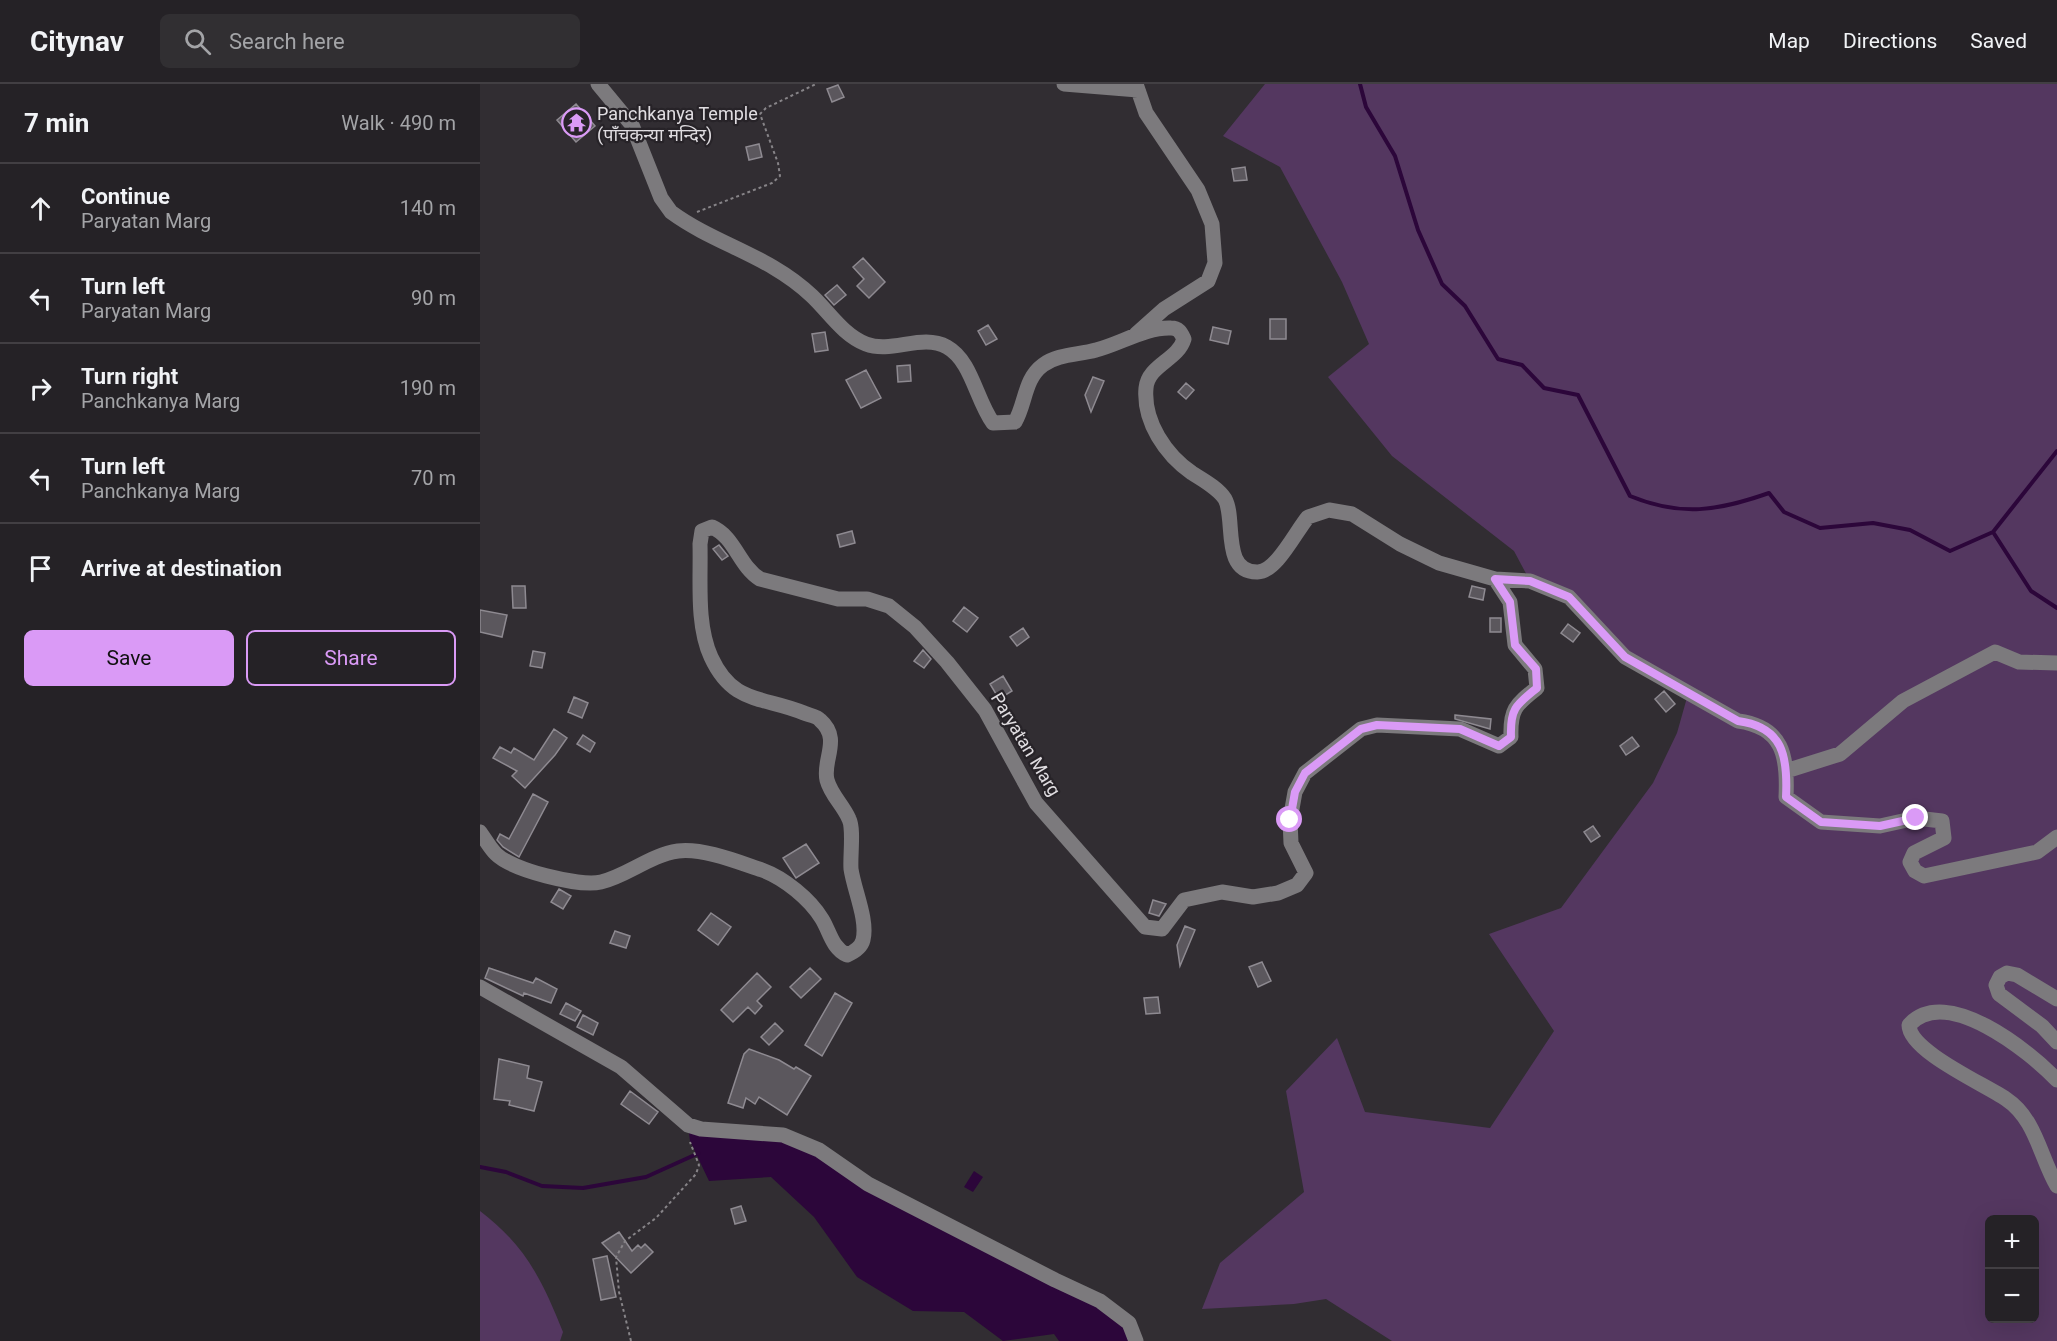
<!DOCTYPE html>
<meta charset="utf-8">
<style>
body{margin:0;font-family:Roboto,"Noto Sans Devanagari",sans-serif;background:#312f32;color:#f1f3f6}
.controls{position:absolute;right:18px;bottom:18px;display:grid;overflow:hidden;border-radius:9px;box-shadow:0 6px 24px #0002}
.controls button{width:54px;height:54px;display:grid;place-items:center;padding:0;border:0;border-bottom:2px solid #423f43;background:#252226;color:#f1f3f6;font:30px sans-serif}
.stop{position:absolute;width:18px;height:18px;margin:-14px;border:4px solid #da9af6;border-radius:50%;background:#fff}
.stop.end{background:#da9af6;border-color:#fff;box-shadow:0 2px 6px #0008}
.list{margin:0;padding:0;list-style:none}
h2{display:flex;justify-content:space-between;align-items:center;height:78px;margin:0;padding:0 24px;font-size:26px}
h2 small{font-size:20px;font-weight:400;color:#a3a4a7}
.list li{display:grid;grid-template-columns:39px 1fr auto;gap:18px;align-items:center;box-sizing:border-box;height:90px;padding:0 24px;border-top:2px solid #423f43}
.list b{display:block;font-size:22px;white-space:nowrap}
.list p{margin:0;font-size:20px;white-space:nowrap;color:#a3a4a7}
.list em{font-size:20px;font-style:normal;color:#a3a4a7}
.actions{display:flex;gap:12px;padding:18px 24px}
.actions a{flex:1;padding:14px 0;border:2px solid #da9af6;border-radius:9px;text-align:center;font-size:21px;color:#da9af6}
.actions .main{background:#da9af6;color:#111}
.icon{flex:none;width:33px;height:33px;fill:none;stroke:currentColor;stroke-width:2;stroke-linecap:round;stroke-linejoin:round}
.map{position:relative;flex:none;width:1577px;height:1257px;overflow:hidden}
header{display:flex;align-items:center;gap:36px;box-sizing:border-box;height:84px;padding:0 30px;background:#252226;border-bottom:2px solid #423f43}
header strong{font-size:28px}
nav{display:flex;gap:33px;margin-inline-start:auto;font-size:21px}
.search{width:420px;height:54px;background:#312f32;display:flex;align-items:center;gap:15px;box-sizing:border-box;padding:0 21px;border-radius:9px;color:#a3a4a7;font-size:22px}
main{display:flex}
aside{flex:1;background:#252226}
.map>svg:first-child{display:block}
</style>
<header>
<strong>Citynav</strong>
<div class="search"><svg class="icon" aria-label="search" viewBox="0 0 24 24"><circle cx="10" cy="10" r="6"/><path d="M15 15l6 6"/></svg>Search here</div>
<nav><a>Map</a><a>Directions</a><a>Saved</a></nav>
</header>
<main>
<aside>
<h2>7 min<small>Walk · 490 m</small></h2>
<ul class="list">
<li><svg class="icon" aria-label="ahead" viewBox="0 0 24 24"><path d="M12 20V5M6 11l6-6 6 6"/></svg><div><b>Continue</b><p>Paryatan Marg</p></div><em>140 m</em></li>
<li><svg class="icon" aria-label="left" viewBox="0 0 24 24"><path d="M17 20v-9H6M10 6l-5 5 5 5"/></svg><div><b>Turn left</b><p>Paryatan Marg</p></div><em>90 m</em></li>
<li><svg class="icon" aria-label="right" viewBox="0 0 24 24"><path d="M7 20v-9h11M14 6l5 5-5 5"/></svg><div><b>Turn right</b><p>Panchkanya Marg</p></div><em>190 m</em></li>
<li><svg class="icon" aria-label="left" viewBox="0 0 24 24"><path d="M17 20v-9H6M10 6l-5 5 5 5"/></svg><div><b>Turn left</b><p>Panchkanya Marg</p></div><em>70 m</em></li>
<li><svg class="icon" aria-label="arrive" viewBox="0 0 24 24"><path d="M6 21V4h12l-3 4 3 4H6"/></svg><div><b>Arrive at destination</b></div></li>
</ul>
<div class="actions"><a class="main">Save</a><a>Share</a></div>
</aside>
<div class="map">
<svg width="1577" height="1257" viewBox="0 0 1577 1257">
<rect width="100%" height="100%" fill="#312d32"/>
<path fill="#543760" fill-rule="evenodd" d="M785,0H1577V1257H912L846,1215L814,1220L722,1225L740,1179L824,1108L806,1007L857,954L885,1028L1010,1044L1074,947L1009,850L1081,824L1173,699L1197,649L1208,610L1145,573L1089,513L1050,497L1034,467L912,372L848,293L889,260L862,198L800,83L743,52ZM1510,1136H1554V1234H1510Z
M0,1127C46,1162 62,1196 83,1248L80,1257H0Z"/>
<path fill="#2c063a" d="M208,1041L303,1051L620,1217L656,1257H579L574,1250L523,1257L484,1228L433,1227L377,1193L334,1133L291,1093L229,1097L210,1057Z
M494,1087L503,1093L493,1108L484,1103Z"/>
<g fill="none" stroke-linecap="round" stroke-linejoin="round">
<path stroke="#2c063a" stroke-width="4" d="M880,0L886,23L915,72L938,146L962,200L985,222L1018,275L1042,281L1064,304L1098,311L1150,412C1201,433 1238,427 1289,409L1304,428L1340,444L1393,439L1430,446L1470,467L1513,448L1577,367
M1513,448L1551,507L1577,524
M0,1083L26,1088L62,1102L103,1104L166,1093L219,1069"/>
</g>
<path fill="#5b575d" stroke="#8e8a91" stroke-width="1.5" d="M358,1L364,13L352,18L347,5Z
M96,20L115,42L96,58L77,36Z
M279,60L282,73L269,76L266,63Z
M765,83L767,96L754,97L752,85Z
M383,174L405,198L389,214L377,202L384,195L373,183Z
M357,201L366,211L354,221L345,211Z
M790,235H806V255H790Z
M508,241L517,255L506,261L498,247Z
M733,243L751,247L748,260L730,256Z
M345,248L348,266L335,268L332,250Z
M430,281L431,297L418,298L417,282Z
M386,286L401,314L381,324L366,296Z
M613,293L624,297L611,328L605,311Z
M706,299L714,306L706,315L698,308Z
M372,447L375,459L360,463L357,451Z
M239,461L248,472L242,476L233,465Z
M32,502H45L46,524H33Z
M992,502L1005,505L1003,516L989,513Z
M484,523L498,534L487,548L473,537Z
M0,526L27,531L22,553L0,548Z
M1010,534H1021V548H1010Z
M1088,540L1100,549L1093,558L1081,549Z
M543,544L549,553L537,562L530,553Z
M443,566L451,575L444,584L434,577Z
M53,567L65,569L62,584L50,582Z
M523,592L532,607L519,615L510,600Z
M1184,607L1195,620L1186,628L1175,615Z
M94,613L108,619L102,634L88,628Z
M975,631L1011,635L1010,645L975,635Z
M74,645L87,654L75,671L45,704L32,692L37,687L13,674L20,663L31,669L34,664L54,676Z
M103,651L115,659L110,668L97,660Z
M1152,653L1159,662L1146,671L1140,662Z
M53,710L68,718L39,773L23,763L17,756L20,750L29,755Z
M1113,742L1120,752L1111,758L1104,748Z
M326,760L339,779L316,794L303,774Z
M79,805L91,812L83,825L71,818Z
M673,816L686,820L679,832L669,829Z
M231,829L251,843L238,861L218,846Z
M705,842L715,846L700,882L697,861Z
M135,847L150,852L146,864L130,859Z
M782,878L791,897L778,903L769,883Z
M9,884L53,899L56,894L77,905L71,919L44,909L43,912L5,894Z
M330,884L341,895L321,914L310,903Z
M277,889L291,903L277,917L282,922L275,930L268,923L253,938L241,926Z
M355,909L372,919L342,972L325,961Z
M678,913L680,929L666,930L664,914Z
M86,919L101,927L95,937L80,930Z
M103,931L118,939L113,951L97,943Z
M295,939L303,947L289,961L281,953Z
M269,965L299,976L314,985L316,983L331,992L307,1031L279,1013L275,1020L266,1014L263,1024L248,1019L264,970Z
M19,975L49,982L47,994L62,998L54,1027L29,1021L30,1017L14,1015Z
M150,1007L178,1028L169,1040L141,1020Z
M261,1122L266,1137L255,1140L251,1125Z
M139,1148L152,1167L158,1161L161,1164L165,1160L173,1168L151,1189L122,1159Z
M127,1172L136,1213L121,1216L113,1175Z"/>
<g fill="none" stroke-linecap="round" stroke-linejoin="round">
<path stroke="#878488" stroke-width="2" stroke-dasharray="3 3" stroke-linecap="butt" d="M217,128L292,99L300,92L298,79L280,30L286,24L336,0
M151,1257L139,1208L136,1173L145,1157L176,1134L216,1090L219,1081L210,1058"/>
<path stroke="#7c7a7d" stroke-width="15" d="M118,0L152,41L181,114L191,128C236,161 289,171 332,212C349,228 363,251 386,260C412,270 442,249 467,263C492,277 496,316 513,339L535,338C546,319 544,295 563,281C578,270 598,271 616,266C640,260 666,243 691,244C699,244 701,249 704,255C698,276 668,281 666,304C663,338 686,371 712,389C723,396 738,404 745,415C756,435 741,488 777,488C796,489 816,447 828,433L849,426L872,430L920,460L959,479L1015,495L1050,497L1089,513L1145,573L1258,637C1303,643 1308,672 1306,713L1341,738L1400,742L1436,734L1462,737L1464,754L1434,769L1430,778L1435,787L1444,792L1557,768L1577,753
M584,0L658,6
M656,250L684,225L728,197L735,179L732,140L718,106L666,29L656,0
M1306,687L1360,670L1423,617L1515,568L1539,578L1577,579
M0,748C5,755 10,764 16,770C32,786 99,803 121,798C147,792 170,771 198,767C224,764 258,778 282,786C304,794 330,815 342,835C350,848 352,864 367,871C374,868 381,864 383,856C388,836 374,806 371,785C370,772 374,745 369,735C363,721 351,711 347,696C342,676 362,655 340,636C337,632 328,631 324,629C283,612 253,621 231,573C216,540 221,496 220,460L222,447L232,443C255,453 259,482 280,495L358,515H387L409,522L435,543L467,578L505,626L556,719L665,843L682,845L704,816L742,808L773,813L798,809L817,801L826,789L811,759L810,736L815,708L825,689L881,645L897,641L980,645L1019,662L1031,653C1030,626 1035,621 1057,604L1055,585L1035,561L1030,518L1015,495
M0,903L141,983L208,1041L221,1045L303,1051L339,1066L388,1100L575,1196L620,1217L649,1239L656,1257
M1577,915L1537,891L1527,889L1520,893L1516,901L1519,910L1562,942L1577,958
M1577,996C1549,967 1466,900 1429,941C1429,967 1504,1000 1526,1015C1556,1035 1560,1073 1577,1102"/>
</g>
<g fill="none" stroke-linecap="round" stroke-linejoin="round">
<path stroke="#da9af6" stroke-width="8" d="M810,736L815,708L825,689L881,645L897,641L980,645L1019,662L1031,653C1030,626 1035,621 1057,604L1056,585L1035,561L1030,518L1015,495L1050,497L1089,513L1145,573L1258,637C1303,643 1308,672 1306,713L1341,738L1400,742L1436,734"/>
</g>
<defs>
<symbol id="temple-ring" viewBox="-11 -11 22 22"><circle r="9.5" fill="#272328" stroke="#da9af6" stroke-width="1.5"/><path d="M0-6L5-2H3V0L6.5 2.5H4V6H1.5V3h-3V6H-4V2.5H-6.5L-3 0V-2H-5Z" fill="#da9af6"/></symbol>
</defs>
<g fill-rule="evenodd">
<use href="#temple-ring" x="80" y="22" width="33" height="33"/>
</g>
<g text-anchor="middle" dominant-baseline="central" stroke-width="4.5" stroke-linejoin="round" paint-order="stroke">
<g font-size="18" fill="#e0dde1" stroke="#272328" text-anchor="start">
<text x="117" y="29">Panchkanya Temple<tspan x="117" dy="21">(पाँचकन्या मन्दिर)</tspan></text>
</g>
<g font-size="18" fill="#e0dde1" stroke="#272328">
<text transform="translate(546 660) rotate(59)">Paryatan Marg</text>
</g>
</g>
</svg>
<div class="controls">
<button>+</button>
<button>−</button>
</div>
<div class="stop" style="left:810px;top:736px"></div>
<div class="stop end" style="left:1436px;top:734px"></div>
</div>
</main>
